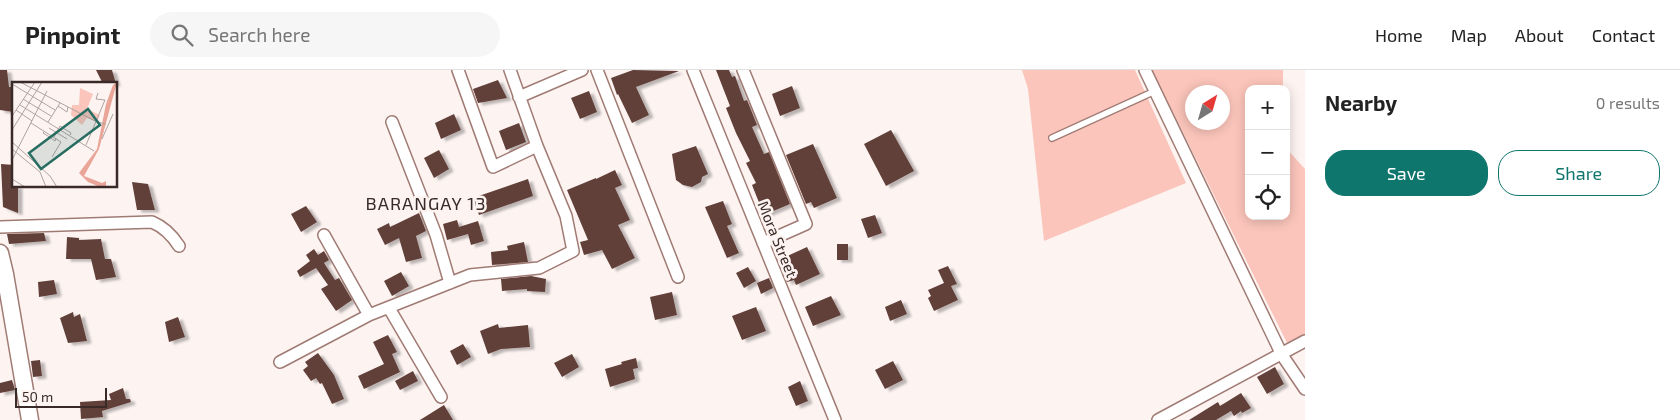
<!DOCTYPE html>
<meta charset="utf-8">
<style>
body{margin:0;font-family:"Exo 2",sans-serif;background:#f6f6f6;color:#222}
.controls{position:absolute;right:15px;top:15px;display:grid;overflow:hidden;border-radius:10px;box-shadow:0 2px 12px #0003}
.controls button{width:45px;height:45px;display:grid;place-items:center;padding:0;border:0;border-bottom:1px solid #e0e0e0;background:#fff;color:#222;font:25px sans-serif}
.compass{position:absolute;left:1185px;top:15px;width:45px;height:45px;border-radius:50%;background:#fff;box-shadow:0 2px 12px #0003;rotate:37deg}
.scale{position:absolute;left:15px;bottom:12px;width:92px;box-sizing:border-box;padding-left:5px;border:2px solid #392a27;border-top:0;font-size:14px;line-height:18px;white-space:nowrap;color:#392a27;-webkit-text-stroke:4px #fdf4f2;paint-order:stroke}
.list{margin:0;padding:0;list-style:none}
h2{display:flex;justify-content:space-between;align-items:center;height:65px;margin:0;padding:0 20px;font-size:21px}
h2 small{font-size:16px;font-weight:400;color:#767676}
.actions{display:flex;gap:10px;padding:15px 20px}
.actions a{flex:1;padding:11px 0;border:1px solid #0f766e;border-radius:20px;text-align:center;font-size:18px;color:#0f766e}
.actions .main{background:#0f766e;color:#fff}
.icon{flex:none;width:28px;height:28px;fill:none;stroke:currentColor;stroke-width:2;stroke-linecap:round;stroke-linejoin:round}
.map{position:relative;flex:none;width:1305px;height:350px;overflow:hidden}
header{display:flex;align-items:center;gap:30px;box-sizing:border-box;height:70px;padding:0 25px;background:#fff;border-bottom:1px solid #e0e0e0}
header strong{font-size:24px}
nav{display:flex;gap:28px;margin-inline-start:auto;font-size:18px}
.search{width:350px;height:45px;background:#f6f6f6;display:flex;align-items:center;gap:12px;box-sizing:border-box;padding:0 18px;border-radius:28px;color:#767676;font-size:19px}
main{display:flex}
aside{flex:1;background:#fff}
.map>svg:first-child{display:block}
</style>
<header>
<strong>Pinpoint</strong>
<div class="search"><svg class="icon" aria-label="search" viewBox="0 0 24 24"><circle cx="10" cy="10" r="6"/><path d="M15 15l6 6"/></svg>Search here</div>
<nav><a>Home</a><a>Map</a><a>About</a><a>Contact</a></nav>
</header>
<main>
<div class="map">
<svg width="1305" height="350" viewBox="0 0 1305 350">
<defs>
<filter id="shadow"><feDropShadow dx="4.5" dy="2.5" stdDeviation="1" flood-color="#0004"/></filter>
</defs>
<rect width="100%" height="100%" fill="#fdf4f2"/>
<path fill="#fbc5bb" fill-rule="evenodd" d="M1022,0H1135L1186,113L1044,171L1028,19Z
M1152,0H1283V19H1249V146H1286V78L1305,99V264L1287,273ZM1192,22H1222V52H1192Z"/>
<path fill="#613f39" filter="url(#shadow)" d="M0,0H7L9,17H13L14,42L0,40Z
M96,0H112L116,14H103Z
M633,0L679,1L636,17L649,45L632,53L618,24L617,25L611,8Z
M716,0H729L732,7L735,6L744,31L747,30L757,55L752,57L764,84L769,82L790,134L764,145L752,115L756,113L746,93L750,91L736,63L726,38L730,36Z
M498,10L507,28L478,33L473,19Z
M792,16L800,38L780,46L772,24Z
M589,21L597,42L580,49L571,28Z
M454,44L461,60L441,69L435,53Z
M519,53L526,72L506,80L499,61Z
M891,60L914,101L886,116L864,74Z
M813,74L837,128L814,138L811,132L806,134L786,85Z
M696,76L708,104L702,107L701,112L692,117L683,115L676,110L672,84Z
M439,80L449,99L434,108L424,88Z
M1,94L14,95V116H18V143L3,137Z
M615,100L622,115L615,118L630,150L618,155L635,188L612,199L602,180L584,185L580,172L588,170L567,120L596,108V109Z
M528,109L533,126L479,145L473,128Z
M132,112L148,114L155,140H137Z
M723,131L732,154L727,156L739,183L727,188L705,137Z
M306,136L317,152L301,162L291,144Z
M419,143L426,161L416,166L422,188L406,192L399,168L385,175L377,159L389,153L390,157Z
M875,145L882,163L868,168L861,149Z
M457,150L459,157L478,151L484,171L471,175L468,164L447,170L443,154Z
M44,163L46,171L9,174L7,164Z
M67,167L79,168V170L101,169L105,189H111L116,207L96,210L91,189H66Z
M524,172L528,192L492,195L491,182L508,180L507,176Z
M837,174H848V190H837Z
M807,177L820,204L796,215L794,210L787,212L783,202L789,200L783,188Z
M314,179L318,185L324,181L329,190L324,193L335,210L339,208L352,230L336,241L321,219L328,215L316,198L300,207L297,201L310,191L306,185Z
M948,196L957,214L951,216L958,230L934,241L928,228L931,226L928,220L944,213L938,200Z
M748,197L756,211L744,218L736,203Z
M401,202L409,216L392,226L384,211Z
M531,206L546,209L545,222L527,221V219L502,221L501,209Z
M769,208L773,218L761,224L757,213Z
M54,210L57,224L39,227L38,212Z
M672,222L677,245L655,250L650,227Z
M831,226L841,245L813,256L805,237Z
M901,230L907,244L890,251L885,237Z
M756,237L766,261L742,270L732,246Z
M73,242L74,247L80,244L87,271L68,273L60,248Z
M178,247L185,267L169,272L165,252Z
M498,254L499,258L528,255L530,277L501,279L488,284L480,261Z
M388,265L397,282L392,284L400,302L364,319L358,306L384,294L373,272Z
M463,274L471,287L457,295L450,281Z
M318,283L334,305L344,329L332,334L322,313L320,314L316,308L311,311L303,300L308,296L305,292Z
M572,284L579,297L562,307L554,293Z
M636,288L638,298L633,299L635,309L610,317L605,299L622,294L621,292Z
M40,290L42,306L33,307L31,291Z
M893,291L903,310L885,319L875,300Z
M1275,297L1284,314L1267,324L1257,307Z
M413,301L418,311L400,320L395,311Z
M12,310L15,320L0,323V313Z
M800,311L808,331L796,336L788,317Z
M123,318L126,329H130L131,332L102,341L103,347L81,349L80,332L111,330L109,324Z
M1241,323L1251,338L1242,343L1241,341L1234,346L1231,341L1216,350H1189L1218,332L1220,336Z
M444,335L453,350H420Z"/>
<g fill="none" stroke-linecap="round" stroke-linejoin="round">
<defs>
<path id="service" d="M1052,68L1155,21"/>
<path id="minor" d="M458,0L493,97L537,76
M597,0L678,207
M693,0L835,350
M743,0L806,154L763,173
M1145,0L1282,285L1305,319
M519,27L582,0
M392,52L436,165L450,213
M0,157L152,152C164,157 172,165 179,176
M324,165L369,245
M389,238L441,327
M280,292L369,245L470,205L539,198L573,181L566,146L537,76L510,0
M1158,350L1305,271"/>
<path id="secondary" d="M0,183L5,204L30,350"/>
</defs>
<use href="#service" stroke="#a07b74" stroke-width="8"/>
<use href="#minor" stroke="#a07b74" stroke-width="14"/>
<use href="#secondary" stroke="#a07b74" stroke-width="19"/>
<use href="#service" stroke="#fff" stroke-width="5.5"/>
<use href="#minor" stroke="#fff" stroke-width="11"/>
<use href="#secondary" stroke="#fff" stroke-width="16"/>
</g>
<g text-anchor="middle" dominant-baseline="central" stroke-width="5" stroke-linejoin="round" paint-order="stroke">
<g font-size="15" fill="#392a27" stroke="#fdf4f2">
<text transform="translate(778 169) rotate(68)">Mora Street</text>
</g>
<g font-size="18" letter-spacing="1" fill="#392a27" stroke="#fdf4f2">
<text x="426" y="133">BARANGAY 13</text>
</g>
</g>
<g transform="translate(12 12)">
<rect width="105" height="105" fill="#fdf4f2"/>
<path d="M68,6L81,12L75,27L88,33L85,40L75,36L70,43L59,33L60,23H67Z" fill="#fbc5bb"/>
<path d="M105,0L87,67L72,94L90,101L94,99V105H88L76,100L67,91L85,67L94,22L101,3Z" fill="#e9a598"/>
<path fill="none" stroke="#afa3a1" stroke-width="1" d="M8,0L85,40L94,42M0,2L43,28M11,17L39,34M8,23L82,69M46,24L55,30L56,25M4,28L20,39M0,34L23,0M36,40L48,21M19,41L49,60L40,75M37,46L55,57M0,48L30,0M33,49L31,51L39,56L43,59L44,56M42,55L48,44L59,51L58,53M90,57L101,32M0,60L38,94L45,105M74,63L93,18L84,17L86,11M0,67L28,90L34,105M0,78L35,9M0,97L13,105"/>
<path fill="#276d62" fill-opacity="0.15" stroke="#276d62" stroke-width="2.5" d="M76,27L88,43L29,87L17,71Z"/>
<rect width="105" height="105" fill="none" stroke="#392a27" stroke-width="2.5"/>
</g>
</svg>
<div class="controls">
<button>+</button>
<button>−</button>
<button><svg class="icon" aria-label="locate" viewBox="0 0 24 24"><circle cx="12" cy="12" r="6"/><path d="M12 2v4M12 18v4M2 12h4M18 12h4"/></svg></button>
</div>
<svg class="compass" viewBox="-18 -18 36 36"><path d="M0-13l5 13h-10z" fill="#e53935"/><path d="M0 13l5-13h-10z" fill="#767676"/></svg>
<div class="scale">50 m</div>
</div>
<aside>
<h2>Nearby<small>0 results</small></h2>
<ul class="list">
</ul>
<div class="actions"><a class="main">Save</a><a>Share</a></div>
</aside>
</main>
